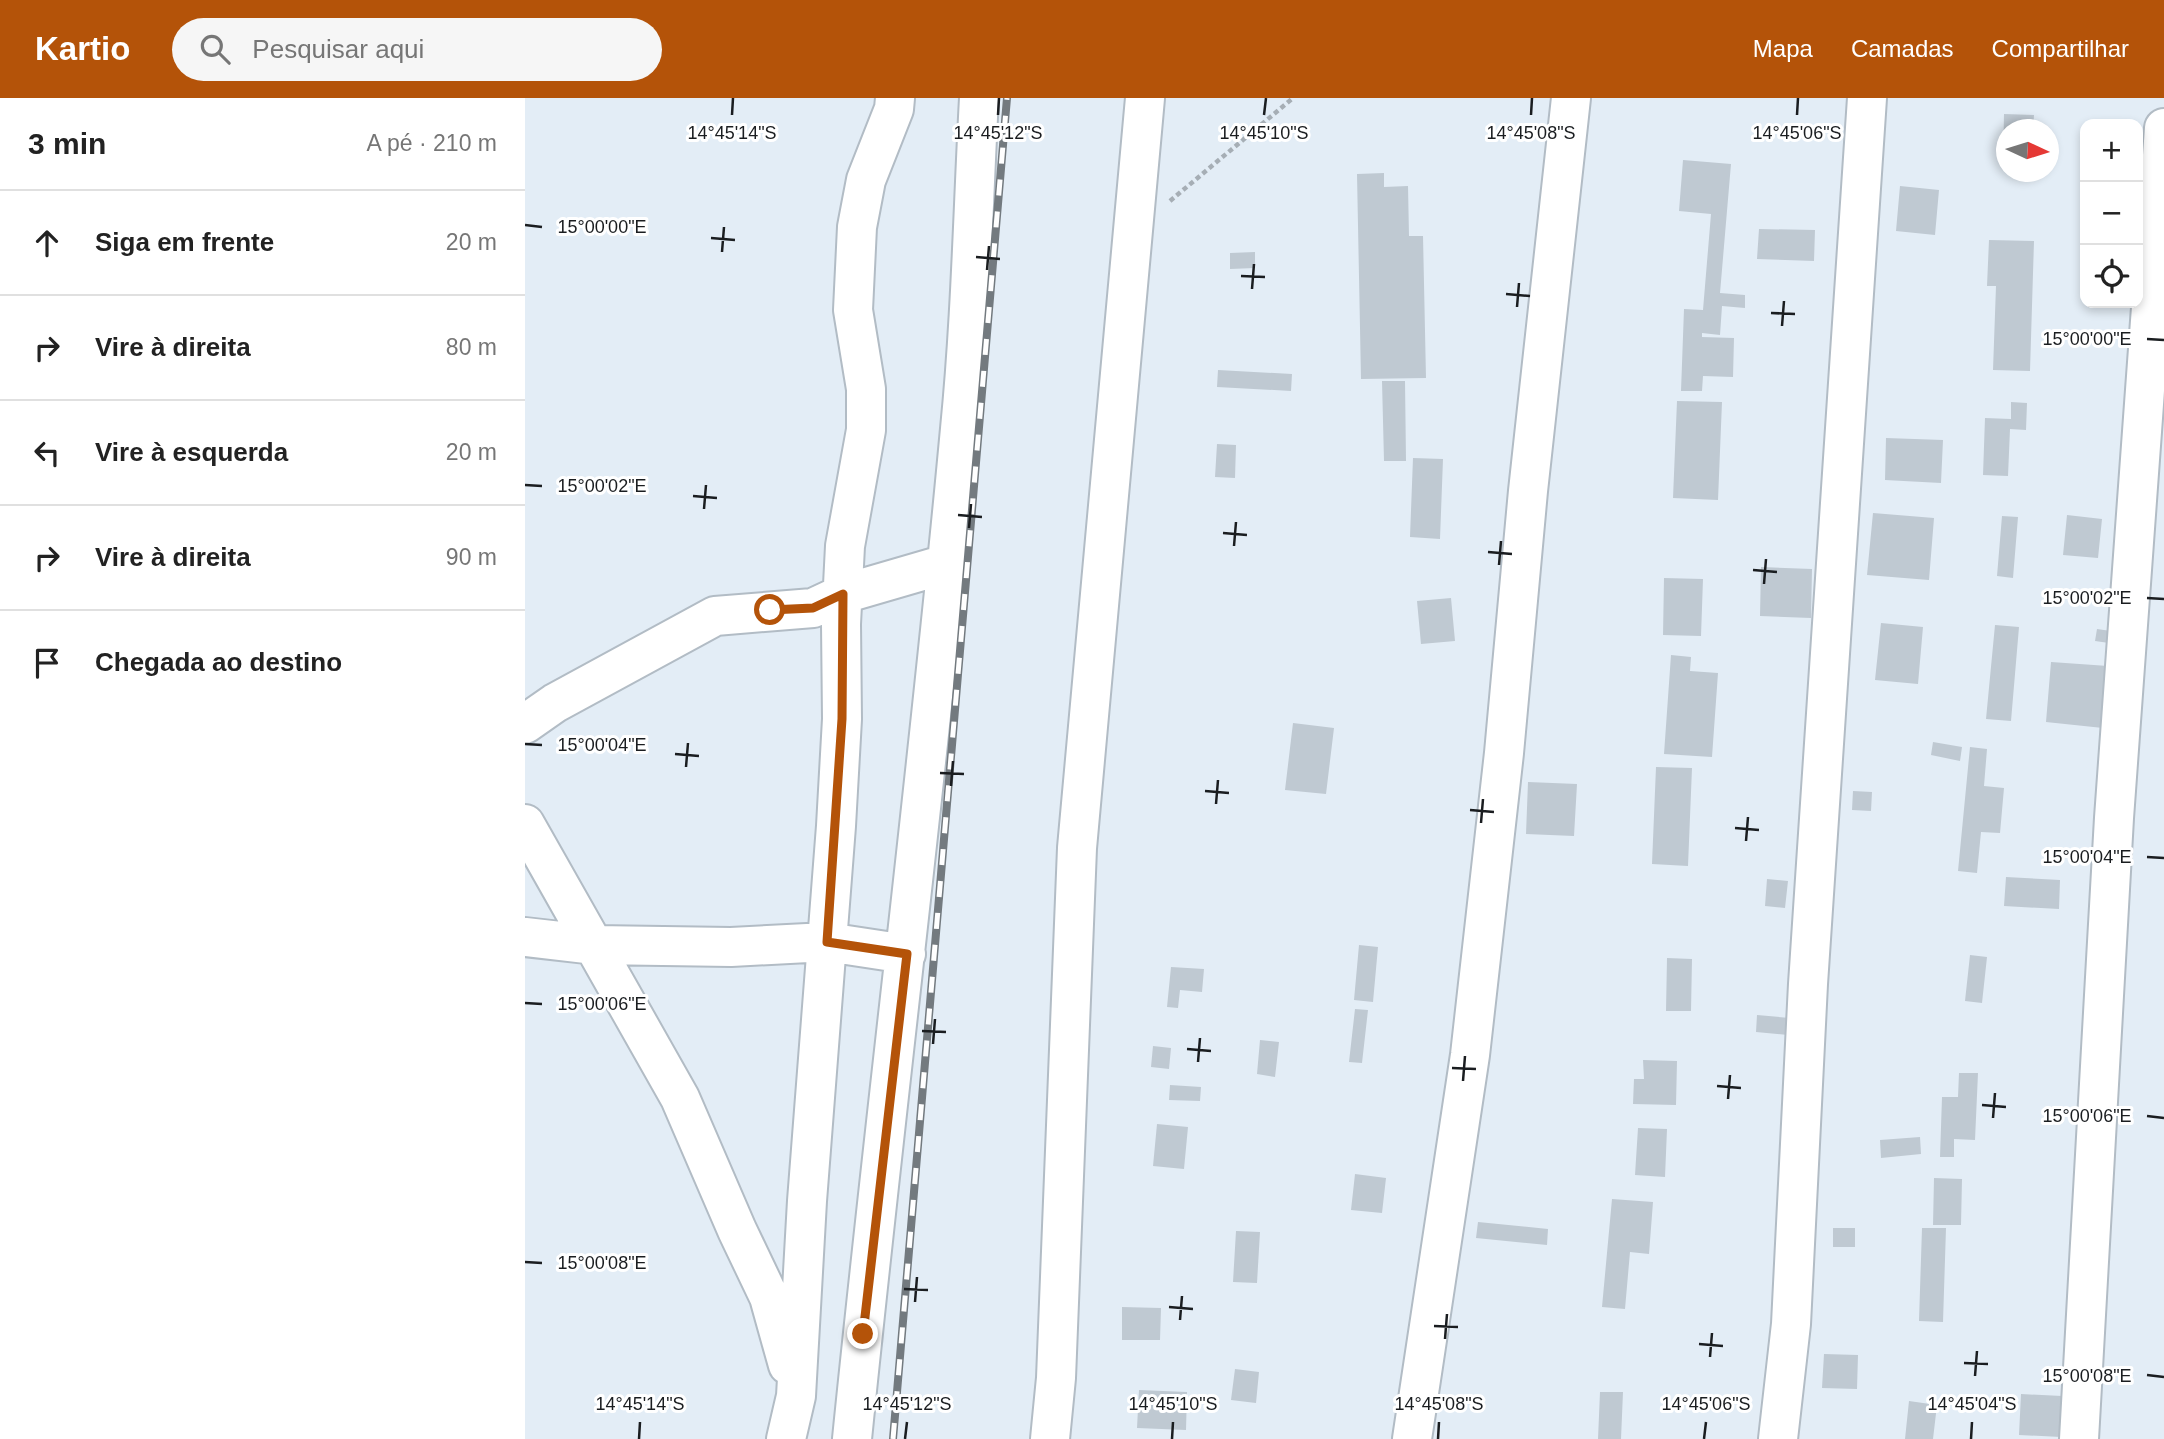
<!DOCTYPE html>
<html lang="pt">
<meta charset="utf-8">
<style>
body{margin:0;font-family:Arial,sans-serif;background:#f6f6f6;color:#222}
.controls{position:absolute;right:21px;top:21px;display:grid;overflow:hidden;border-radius:14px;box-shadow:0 4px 10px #0003}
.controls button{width:63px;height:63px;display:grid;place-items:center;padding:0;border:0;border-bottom:2px solid #e0e0e0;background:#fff;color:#222;font:35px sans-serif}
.compass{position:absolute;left:1471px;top:21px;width:63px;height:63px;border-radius:50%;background:#fff;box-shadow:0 4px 10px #0003;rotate:94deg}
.stop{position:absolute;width:21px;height:21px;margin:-16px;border:5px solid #b45309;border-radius:50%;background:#fff}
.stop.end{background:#b45309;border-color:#fff;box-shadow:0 2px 7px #0008}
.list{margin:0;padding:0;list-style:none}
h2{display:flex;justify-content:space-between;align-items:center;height:91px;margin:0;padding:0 28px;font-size:30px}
h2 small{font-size:23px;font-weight:400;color:#767676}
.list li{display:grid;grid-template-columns:46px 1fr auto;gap:21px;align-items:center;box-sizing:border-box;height:105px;padding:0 28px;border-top:2px solid #e0e0e0}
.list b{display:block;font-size:26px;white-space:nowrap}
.list em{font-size:23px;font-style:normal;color:#767676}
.icon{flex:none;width:38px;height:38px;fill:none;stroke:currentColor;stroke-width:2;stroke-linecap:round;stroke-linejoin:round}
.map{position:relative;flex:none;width:1639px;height:1341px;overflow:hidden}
header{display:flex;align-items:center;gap:42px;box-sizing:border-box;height:98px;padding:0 35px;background:#b45309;color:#fff}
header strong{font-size:33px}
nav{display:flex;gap:38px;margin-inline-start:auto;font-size:24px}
.search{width:490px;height:63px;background:#f6f6f6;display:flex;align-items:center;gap:18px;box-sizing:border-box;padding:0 24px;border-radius:38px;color:#767676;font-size:26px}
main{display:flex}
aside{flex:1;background:#fff}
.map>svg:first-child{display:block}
</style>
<header>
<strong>Kartio</strong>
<div class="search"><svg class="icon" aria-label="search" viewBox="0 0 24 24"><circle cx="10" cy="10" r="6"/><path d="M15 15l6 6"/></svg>Pesquisar aqui</div>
<nav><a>Mapa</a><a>Camadas</a><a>Compartilhar</a></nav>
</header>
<main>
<aside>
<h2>3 min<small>A pé · 210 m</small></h2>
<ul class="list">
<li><svg class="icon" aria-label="ahead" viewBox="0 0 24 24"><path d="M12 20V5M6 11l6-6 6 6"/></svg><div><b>Siga em frente</b></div><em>20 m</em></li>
<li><svg class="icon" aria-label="right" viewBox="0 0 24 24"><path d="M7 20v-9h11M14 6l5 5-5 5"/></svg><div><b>Vire à direita</b></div><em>80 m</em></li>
<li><svg class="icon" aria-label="left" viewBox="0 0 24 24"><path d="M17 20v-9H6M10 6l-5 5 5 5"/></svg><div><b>Vire à esquerda</b></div><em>20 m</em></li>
<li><svg class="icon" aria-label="right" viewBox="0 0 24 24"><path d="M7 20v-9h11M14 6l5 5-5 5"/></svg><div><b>Vire à direita</b></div><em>90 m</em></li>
<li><svg class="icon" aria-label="arrive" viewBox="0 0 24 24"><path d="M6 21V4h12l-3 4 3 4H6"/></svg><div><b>Chegada ao destino</b></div></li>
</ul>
</aside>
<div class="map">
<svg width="1639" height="1341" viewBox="0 0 1639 1341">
<rect width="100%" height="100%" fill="#e3edf6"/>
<path fill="#bfc9d2" d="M1479,16L1509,17L1508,32H1482V69L1478,68Z
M1158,62L1206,66L1195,195L1220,197V210L1197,208L1195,237L1177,235V239L1209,240L1208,279L1178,278L1177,293H1156L1159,211L1178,212L1186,116L1154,113Z
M859,75V89L883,88L884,138H898L901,280L836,281L832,76Z
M1375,88L1414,92L1410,137L1371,133Z
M1234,131L1290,132L1289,163L1232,161Z
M1464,142L1509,143L1505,273L1468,272L1471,188H1462Z
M730,154V170L705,171V155Z
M693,272L767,276L766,293L692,289Z
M857,283H880L881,363H859Z
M1152,303L1197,304L1193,402L1148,400Z
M1486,304L1502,305L1501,332L1485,331L1483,378L1458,377L1460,320L1486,321Z
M1361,340L1418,342L1416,385L1360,382Z
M692,346L711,347L710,380L690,379Z
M888,360L918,361L915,441L885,439Z
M1348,415L1409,420L1404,482L1342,477Z
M1542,417L1577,421L1573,460L1538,457Z
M1477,418L1493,419L1488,480L1472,478Z
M1236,469L1287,471L1286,520L1235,518Z
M1139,480L1178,481L1176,538L1138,537Z
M926,500L930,543L896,546L892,503Z
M1356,525L1398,529L1393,586L1350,582Z
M1470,527L1494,529L1486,623L1461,621Z
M1572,531L1593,534L1591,546L1570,543Z
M1146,557L1166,559L1165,573L1193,575L1187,659L1139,656Z
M1526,564L1583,568L1578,630L1521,624Z
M768,625L809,630L801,696L760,692Z
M1408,644L1437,649L1435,663L1406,657Z
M1445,649L1462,651L1459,688L1479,690L1475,735L1456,734L1452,775L1433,773Z
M1131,669L1167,670L1163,768L1127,766Z
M1003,684L1052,686L1049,738L1001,736Z
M1328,693L1347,694L1346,713L1327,712Z
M1481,779L1535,782L1534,811L1479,808Z
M1242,781L1263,783L1260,810L1240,808Z
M834,847L853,849L848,904L829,902Z
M1445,857L1462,859L1457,905L1440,903Z
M1142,860L1167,861L1166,913H1141Z
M646,869L679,871L677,894L655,892L653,910L642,909Z
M830,911L843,912L837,965L824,964Z
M1232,917L1265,920L1263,937L1231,934Z
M735,942L754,944L750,979L732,976Z
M628,948L646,950L644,971L626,969Z
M1118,962L1152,963L1151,1007L1108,1006L1109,981H1119Z
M1434,975H1453L1450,1042L1429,1041V1059H1415L1417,999H1433Z
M645,987L676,989L675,1003L644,1002Z
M632,1026L663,1029L659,1071L628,1068Z
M1113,1030L1142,1031L1140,1079L1110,1077Z
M1395,1039L1396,1056L1356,1060L1355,1042Z
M830,1076L861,1080L857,1115L826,1112Z
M1409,1080L1437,1081L1436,1127H1408Z
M1087,1101L1128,1104L1124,1156L1105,1154L1100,1211L1077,1209Z
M953,1124L1023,1131L1022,1147L951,1140Z
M1308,1130H1330V1149H1308Z
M1397,1130H1421L1418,1224L1394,1223Z
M711,1133L735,1134L732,1185L708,1184Z
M597,1209L636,1210L635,1242H597Z
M1299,1256L1333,1257L1332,1291L1297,1290Z
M710,1271L734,1274L731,1305L706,1302Z
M614,1292L662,1294L661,1332L612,1330Z
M1075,1294H1098L1096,1341H1073Z
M1496,1296L1537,1298L1536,1339L1494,1337Z
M1384,1303L1412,1307L1408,1341H1380Z"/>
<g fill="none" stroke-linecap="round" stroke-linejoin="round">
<defs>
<path id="minor" d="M0,626L30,605L190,518L288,510L318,496L421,466
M0,726L155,1000L212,1132L244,1199L263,1267
M0,839L70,847L206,849L302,844L381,856
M261,1341L271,1298L282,1103L311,728L317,621L316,526L320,448L341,332V291L328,212L332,129L341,82L369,11L370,0
M327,1341C361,1004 404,668 435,331C446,221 448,110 454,0
M525,1341L531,1280L552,750L620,0
M887,1341L945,957L979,655L1003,393L1046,0
M1253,1341L1266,1226L1283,886L1342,0
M1554,1341L1589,720L1639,30"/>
</defs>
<use href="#minor" stroke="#b2bcc5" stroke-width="42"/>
<path stroke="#a6aeb5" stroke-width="4.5" stroke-dasharray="5 3.5" stroke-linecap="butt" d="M645,103L768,0"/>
<use href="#minor" stroke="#fff" stroke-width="38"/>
<defs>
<path id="rail" d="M368,1341L482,0"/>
</defs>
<use href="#rail" stroke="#737a7f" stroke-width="8"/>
<use href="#rail" stroke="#fff" stroke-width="5" stroke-dasharray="16" stroke-linecap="butt"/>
</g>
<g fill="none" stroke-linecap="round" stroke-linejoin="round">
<path stroke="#b45309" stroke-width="9" d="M245,512L288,510L318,496L317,621L302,844L382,856L338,1236"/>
</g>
<path fill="none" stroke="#1a1d20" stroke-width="2.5" d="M207,17L208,0M473,17L474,0M739,17L741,0M1006,17L1007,0M1272,17L1273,0M0,127L17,129M186,140L210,142M197,154L199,129M451,159L475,161M462,172L464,148M716,178L740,179M727,191L729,166M981,196L1005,198M992,209L994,185M1246,215L1270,216M1257,228L1259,203M1622,241L1639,242M0,387L17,388M168,398L192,400M179,411L181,387M433,417L457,419M444,430L446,406M698,435L722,437M709,448L711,424M963,454L987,456M974,467L976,443M1228,472L1252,474M1239,486L1241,461M1622,500L1639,501M0,646L17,647M150,656L174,658M161,669L163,645M415,675L439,676M426,688L428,663M680,693L704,695M691,706L693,682M945,712L969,714M956,725L958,701M1210,730L1234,732M1221,743L1223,719M1622,759L1639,760M0,905L17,906M397,933L421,934M408,946L410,921M662,951L686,953M673,964L675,940M927,970L951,971M938,983L940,958M1192,988L1216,990M1203,1001L1205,977M1457,1007L1481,1009M1622,1018L1639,1020M1468,1020L1470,995M0,1164L17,1165M379,1191L403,1192M390,1204L392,1179M644,1209L668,1211M655,1222L657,1198M909,1228L933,1229M920,1241L922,1216M1174,1246L1198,1248M1185,1259L1187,1235M1439,1265L1463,1266M1622,1277L1639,1279M1450,1278L1452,1253M114,1341L115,1324M380,1341L382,1324M647,1341L648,1324M913,1341L914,1324M1179,1341L1181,1324M1446,1341L1447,1324"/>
<g font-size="18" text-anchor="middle" fill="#1a1d20" stroke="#fff" stroke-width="6" stroke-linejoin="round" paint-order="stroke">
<text x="207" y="41">14°45'14"S</text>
<text x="473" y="41">14°45'12"S</text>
<text x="739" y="41">14°45'10"S</text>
<text x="1006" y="41">14°45'08"S</text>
<text x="1272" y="41">14°45'06"S</text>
<text x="77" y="135">15°00'00"E</text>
<text x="1562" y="247">15°00'00"E</text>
<text x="77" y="394">15°00'02"E</text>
<text x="1562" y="506">15°00'02"E</text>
<text x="77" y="653">15°00'04"E</text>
<text x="1562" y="765">15°00'04"E</text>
<text x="77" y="912">15°00'06"E</text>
<text x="1562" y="1024">15°00'06"E</text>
<text x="77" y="1171">15°00'08"E</text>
<text x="1562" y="1284">15°00'08"E</text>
<text x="115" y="1312">14°45'14"S</text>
<text x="382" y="1312">14°45'12"S</text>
<text x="648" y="1312">14°45'10"S</text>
<text x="914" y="1312">14°45'08"S</text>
<text x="1181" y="1312">14°45'06"S</text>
<text x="1447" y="1312">14°45'04"S</text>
</g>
</svg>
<div class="controls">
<button>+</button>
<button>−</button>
<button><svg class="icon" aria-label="locate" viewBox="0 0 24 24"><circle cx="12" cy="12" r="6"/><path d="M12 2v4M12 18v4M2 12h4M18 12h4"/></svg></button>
</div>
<svg class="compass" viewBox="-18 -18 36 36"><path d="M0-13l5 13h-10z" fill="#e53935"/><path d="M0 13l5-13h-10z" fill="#767676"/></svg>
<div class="stop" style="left:245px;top:512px"></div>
<div class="stop end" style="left:338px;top:1236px"></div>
</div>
</main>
